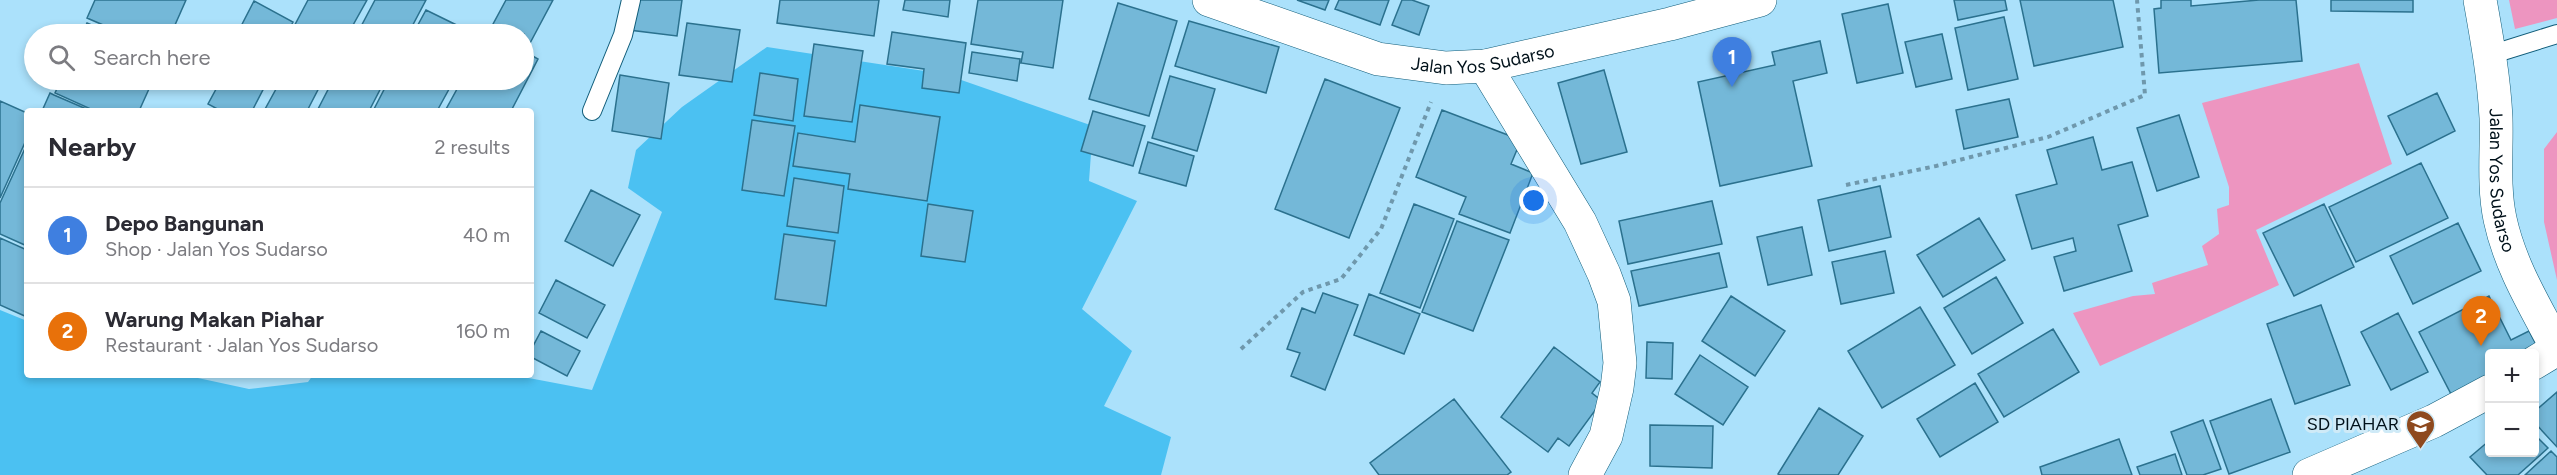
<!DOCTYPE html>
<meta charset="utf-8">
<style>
body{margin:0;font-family:Figtree,sans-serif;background:#f7f7f7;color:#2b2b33}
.controls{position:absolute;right:18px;bottom:18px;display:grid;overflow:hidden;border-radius:6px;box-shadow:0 3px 9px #0003}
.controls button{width:54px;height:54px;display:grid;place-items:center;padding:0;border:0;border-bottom:2px solid #e1e1e2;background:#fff;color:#2b2b33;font:30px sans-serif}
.you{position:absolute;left:1534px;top:201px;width:21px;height:21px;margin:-15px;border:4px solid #fff;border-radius:50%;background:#1a73e8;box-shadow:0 0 0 9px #1a73e833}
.badge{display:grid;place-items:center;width:39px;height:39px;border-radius:50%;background:#b45309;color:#fff;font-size:20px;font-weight:700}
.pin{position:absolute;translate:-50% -50px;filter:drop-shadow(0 2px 3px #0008)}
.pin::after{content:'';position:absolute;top:32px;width:21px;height:18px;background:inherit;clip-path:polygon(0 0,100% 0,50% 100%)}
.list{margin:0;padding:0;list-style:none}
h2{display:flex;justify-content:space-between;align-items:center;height:78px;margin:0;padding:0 24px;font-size:26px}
h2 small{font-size:20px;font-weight:400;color:#7c7c81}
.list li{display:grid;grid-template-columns:39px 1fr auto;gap:18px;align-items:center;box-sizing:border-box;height:96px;padding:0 24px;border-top:2px solid #e1e1e2}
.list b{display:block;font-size:22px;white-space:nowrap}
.list p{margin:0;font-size:20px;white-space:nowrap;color:#7c7c81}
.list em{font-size:20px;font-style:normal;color:#7c7c81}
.icon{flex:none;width:33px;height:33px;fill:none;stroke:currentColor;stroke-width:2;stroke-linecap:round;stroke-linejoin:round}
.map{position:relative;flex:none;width:2557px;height:475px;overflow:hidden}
.search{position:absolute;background:#fff;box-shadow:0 3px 9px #0003;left:24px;top:24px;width:510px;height:66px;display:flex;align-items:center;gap:15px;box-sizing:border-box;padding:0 21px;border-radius:33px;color:#7c7c81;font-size:22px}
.panel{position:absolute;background:#fff;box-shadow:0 3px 9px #0003;left:24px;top:108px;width:510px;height:270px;border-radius:6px}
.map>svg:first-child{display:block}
</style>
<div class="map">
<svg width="2557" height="475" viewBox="0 0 2557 475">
<rect width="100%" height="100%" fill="#abe1fb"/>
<path fill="#ed95c0" d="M2509,0H2557V18L2515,29Z
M2359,63L2392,164L2256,230L2279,285L2100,366L2073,313L2133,296L2155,294L2152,283L2208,265L2202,246L2219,234L2217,209L2229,205V187L2202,103Z
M2557,132V280L2544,222V149Z"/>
<path fill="#4bc1f2" d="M767,47L944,74L1093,126L1089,181L1137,201L1082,309L1132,351L1104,406L1171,437L1161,475H0V310L27,321V375H184L249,389L308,382L313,375H513L592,390L662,212L628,188L636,150L682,107Z"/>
<path fill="#74b8d8" stroke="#2b718e" stroke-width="1.5" d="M95,0H186L171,34H124L87,18Z
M308,0H367L348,34H290Z
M375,0H426L408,34H357Z
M506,0H553L529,45L524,42V34H508L492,26Z
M633,0H682L677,36L629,30Z
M780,0H879L874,36L777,23Z
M905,0H950L948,17L903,10Z
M978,0H1063L1053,68L1021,63L1023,52L971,44Z
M1297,0H1329L1325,10Z
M1339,0H1389L1380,25L1335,9Z
M1402,0H1412L1429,6L1419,35L1392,25Z
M1954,0H2005L2007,10L1958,20Z
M2020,0H2113L2123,47L2034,66Z
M2161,0H2191V6L2259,0H2296L2302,61L2159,73L2154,9L2161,8Z
M2331,0H2413V12L2331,11Z
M254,1L293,22L287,34H237Z
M1118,3L1177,21L1149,116L1089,99Z
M1888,4L1903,73L1857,83L1842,14Z
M426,10L475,34H413Z
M2004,17L2018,79L1968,90L1955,28Z
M1189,21L1279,47L1266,93L1175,66Z
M87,23L112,34H82Z
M687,23L740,30L732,82L679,75Z
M892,32L966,43L959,93L922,88L924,69L887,64Z
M1942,34L1952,79L1916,87L1905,42Z
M1820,41L1827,73L1793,81L1812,166L1720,186L1698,82L1775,65L1772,52Z
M814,44L863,51L852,122L804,116Z
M524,51L538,59L511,111H445L462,80H524Z
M972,52L1020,59L1017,81L969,73Z
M1604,70L1627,152L1581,164L1558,83Z
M760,73L798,79L793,121L754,115Z
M620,75L669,83L661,139L612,131Z
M1170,76L1215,89L1197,151L1152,138Z
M1325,79L1400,108L1349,238L1275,209Z
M61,80H153L139,111H95L55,93Z
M221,80H263L267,82L252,111H221L208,104Z
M281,80H323L307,111H264Z
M333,80H385L369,111H317Z
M389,80H454L437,111H373Z
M50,93L54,95L91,111H42Z
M2437,93L2455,131L2407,155L2388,116Z
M2009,99L2018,137L1964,149L1956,110Z
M0,101L27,113V138L0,198Z
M860,105L940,117L927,201L848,189L850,174L793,166L798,133L855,142Z
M1442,110L1521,140L1511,164L1533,173L1510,233L1459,214L1466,197L1416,177Z
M1093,111L1145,126L1133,166L1081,151Z
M2179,115L2199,177L2157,191L2137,128Z
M752,120L795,126L784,196L742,190Z
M2093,137L2102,170L2132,162L2148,216L2118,225L2132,271L2064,291L2054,257L2076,251L2073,238L2032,249L2016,195L2057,184L2047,150Z
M1148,142L1194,156L1186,186L1139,173Z
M27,144V246L0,234V203Z
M2421,163L2448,218L2356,262L2329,207Z
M794,178L844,186L838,233L787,226Z
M1880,186L1891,237L1829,251L1818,200Z
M591,190L640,215L613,266L565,241Z
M1712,201L1722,244L1628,264L1619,221Z
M928,204L973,211L965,262L921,256Z
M1414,204L1454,219L1420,308L1380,293Z
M2324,204L2354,267L2294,296L2263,233Z
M1979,218L2005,260L1943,297L1917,255Z
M1457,221L1509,240L1473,331L1422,312Z
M2458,223L2481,271L2413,304L2390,256Z
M1802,227L1812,275L1768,285L1757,237Z
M784,234L835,241L826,306L775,299Z
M0,238L27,250V317L0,305Z
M1885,251L1894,293L1841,304L1832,262Z
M1719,253L1727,287L1639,306L1631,271Z
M1996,277L2023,323L1972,354L1944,308Z
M556,280L605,305L587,338L539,313Z
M1323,293L1358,305L1325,390L1291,376L1300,353L1287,349L1302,308L1315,313Z
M1369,294L1420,314L1404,354L1354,335Z
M1731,296L1785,331L1755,376L1702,341Z
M2489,296L2511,340L2529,331L2540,352L2490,354V377L2452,396L2419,332Z
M2321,305L2350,385L2295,404L2267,324Z
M1920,307L1955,365L1882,408L1848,351Z
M2398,313L2428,372L2391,390L2361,332Z
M2053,329L2079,372L2004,417L1978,374Z
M541,331L580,351L567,376L531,357V350Z
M1647,342L1673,343L1672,379L1646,378Z
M1554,347L1600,382L1592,393L1602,401L1569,446L1558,438L1548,452L1501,417Z
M1700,355L1748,387L1723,425L1675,394Z
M1975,383L1998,422L1940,457L1917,419Z
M2557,392V447L2534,422V412Z
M1454,399L1511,472L1507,475H1379L1370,463Z
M2271,399L2290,452L2229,474L2210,421Z
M1819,408L1863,436L1838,475H1780L1778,474Z
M2203,420L2221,469L2203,475H2187L2171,432Z
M1650,425L1713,426L1712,468L1650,466Z
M2534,434L2548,448L2518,475H2487L2470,457L2490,440V452H2534Z
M2119,439L2132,475H2042L2040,467Z
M2551,451L2557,457V475H2525Z
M2175,454L2182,475H2140L2137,467Z"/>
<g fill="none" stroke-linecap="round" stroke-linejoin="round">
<defs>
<path id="lane" d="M2490,55L2557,34
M592,111L623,35L631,0"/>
<path id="street" d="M2534,363L2557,349
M2309,475L2434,421L2490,391"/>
<path id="secondary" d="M1485,66L1580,222L1604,274L1614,301L1620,363L1617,388L1606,436L1585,475"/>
<g id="primary">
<path id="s1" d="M1209,0L1378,59L1446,68L1485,66L1670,24L1760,0"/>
<path id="s2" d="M2480,0C2487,39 2494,78 2496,118C2497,151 2493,186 2500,219C2510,266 2535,306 2557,348"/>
</g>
</defs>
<use href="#lane" stroke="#115d7a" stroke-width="20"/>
<use href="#street" stroke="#115d7a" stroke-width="34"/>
<use href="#secondary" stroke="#115d7a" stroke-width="34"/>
<use href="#primary" stroke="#115d7a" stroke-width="34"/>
<path stroke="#6f98ac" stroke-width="4" stroke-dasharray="4.5 4.5" stroke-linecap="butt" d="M1846,185L1936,166L2048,137L2145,95L2137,0
M1241,349L1303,292L1341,279L1381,229L1431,102"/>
<use href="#lane" stroke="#fff" stroke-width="18"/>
<use href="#street" stroke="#fff" stroke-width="33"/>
<use href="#secondary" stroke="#fff" stroke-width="33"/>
<use href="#primary" stroke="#fff" stroke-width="33"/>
</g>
<defs>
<symbol id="school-pin" viewBox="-11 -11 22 30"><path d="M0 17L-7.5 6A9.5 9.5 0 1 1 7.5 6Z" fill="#8e491e" stroke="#cfeaf7"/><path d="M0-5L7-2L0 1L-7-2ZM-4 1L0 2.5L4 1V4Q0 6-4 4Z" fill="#fff"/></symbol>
</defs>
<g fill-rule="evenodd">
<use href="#school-pin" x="2404" y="408" width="33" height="45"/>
</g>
<g text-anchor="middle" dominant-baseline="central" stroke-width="6" stroke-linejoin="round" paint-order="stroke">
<g font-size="18" fill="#00111a" stroke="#cfeaf7">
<text stroke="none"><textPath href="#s1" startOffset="285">Jalan Yos Sudarso</textPath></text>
<text stroke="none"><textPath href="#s2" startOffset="182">Jalan Yos Sudarso</textPath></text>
</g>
<g font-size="18" fill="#00111a" stroke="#cfeaf7" text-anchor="end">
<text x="2399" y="424">SD PIAHAR</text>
</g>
</g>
</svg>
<div class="controls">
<button>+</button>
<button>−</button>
</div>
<div class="you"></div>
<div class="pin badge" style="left:1732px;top:87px;background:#3f7fe0">1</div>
<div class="pin badge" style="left:2481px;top:346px;background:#e8710a">2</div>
<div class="search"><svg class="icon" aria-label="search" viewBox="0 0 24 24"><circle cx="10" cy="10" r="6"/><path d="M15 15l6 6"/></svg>Search here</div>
<section class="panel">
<h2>Nearby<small>2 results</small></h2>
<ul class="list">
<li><span class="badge" style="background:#3f7fe0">1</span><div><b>Depo Bangunan</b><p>Shop · Jalan Yos Sudarso</p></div><em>40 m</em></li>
<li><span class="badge" style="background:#e8710a">2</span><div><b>Warung Makan Piahar</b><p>Restaurant · Jalan Yos Sudarso</p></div><em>160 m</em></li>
</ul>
</section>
</div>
